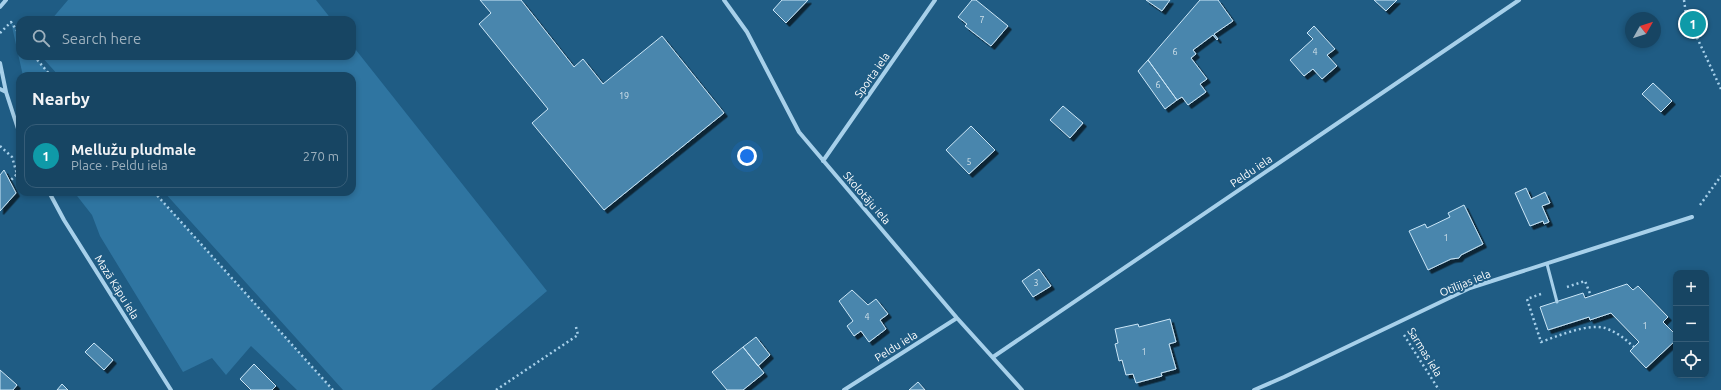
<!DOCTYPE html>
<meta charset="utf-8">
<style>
body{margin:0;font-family:Ubuntu,sans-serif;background:#244f6c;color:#f1f3f6}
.controls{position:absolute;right:12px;bottom:12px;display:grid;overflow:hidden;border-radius:8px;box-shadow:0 2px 6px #0003}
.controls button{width:36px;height:36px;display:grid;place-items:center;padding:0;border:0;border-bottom:1px solid #365d78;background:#174563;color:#f1f3f6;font:20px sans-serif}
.compass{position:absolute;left:1625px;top:12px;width:36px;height:36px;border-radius:50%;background:#174563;box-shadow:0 2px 6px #0003;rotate:51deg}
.you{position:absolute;left:747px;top:156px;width:14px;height:14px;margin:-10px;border:3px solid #fff;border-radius:50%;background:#1a73e8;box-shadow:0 0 0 6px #1a73e833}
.badge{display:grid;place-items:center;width:26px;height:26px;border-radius:50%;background:#f8b667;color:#fff;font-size:13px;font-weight:700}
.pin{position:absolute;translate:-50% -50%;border:2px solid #fff;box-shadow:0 1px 4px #0006}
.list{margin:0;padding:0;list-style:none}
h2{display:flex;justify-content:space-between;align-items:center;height:52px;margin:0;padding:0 16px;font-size:17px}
h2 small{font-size:13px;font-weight:400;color:#9eb1be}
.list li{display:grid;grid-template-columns:26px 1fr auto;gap:12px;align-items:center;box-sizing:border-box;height:64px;margin:0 8px 8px;padding:0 8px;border:1px solid #365d78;border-radius:12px}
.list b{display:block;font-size:15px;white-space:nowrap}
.list p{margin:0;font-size:13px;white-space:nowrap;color:#9eb1be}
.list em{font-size:13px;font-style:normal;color:#9eb1be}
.icon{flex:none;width:22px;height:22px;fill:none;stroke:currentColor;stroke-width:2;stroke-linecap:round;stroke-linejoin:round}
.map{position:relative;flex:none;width:1721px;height:390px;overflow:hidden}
.search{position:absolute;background:#174563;box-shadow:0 2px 6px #0003;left:16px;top:16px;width:340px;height:44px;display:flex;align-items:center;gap:10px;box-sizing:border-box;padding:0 14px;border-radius:12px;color:#9eb1be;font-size:15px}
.panel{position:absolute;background:#174563;box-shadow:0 2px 6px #0003;left:16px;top:72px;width:340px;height:124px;border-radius:12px}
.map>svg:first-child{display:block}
</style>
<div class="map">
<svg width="1721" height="390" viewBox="0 0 1721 390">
<defs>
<filter id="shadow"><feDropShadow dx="3.5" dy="3.5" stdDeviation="0" flood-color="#0009"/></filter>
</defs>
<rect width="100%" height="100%" fill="#1f5c84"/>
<path fill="#2f75a1" d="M68,0H316L332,20H51Z
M11,22L20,35V56H34L51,76H23Z
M352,45L547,291L431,390H343L164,192H352V76H59L41,56H352Z
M74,192H154L333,390H297L251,346L226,375L212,358L183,372L100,236L92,215Z"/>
<path fill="#4886ad" stroke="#cbe6f7" filter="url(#shadow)" d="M480,0H521L574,67L583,59L603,84L662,36L724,113L604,210L532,123L548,109L479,24L491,13Z
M782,0H808L786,23L773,10Z
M972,0H976L1008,26L991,46L965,26L967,24L958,17Z
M1146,0H1170L1162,11Z
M1200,0H1218L1233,21L1214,34L1218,39L1217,40L1213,35L1193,50L1196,54L1191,58L1207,79L1200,84L1206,92L1188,105L1182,97L1177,100L1148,60Z
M1374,0H1397L1386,11Z
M1314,26L1335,49L1327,55L1337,66L1322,79L1313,69L1304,76L1290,60L1313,39L1307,33Z
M1148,60L1177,100L1165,109L1138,71Z
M1653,83L1672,101L1661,112L1642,94Z
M1063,106L1083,123L1070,138L1050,120Z
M971,126L995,150L969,174L946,150Z
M4,170L16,193L0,211V175Z
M1526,188L1531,199L1545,192L1550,203L1542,206L1549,222L1544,224L1543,221L1530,226L1515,193Z
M1464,205L1483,244L1461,255L1459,258L1451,259L1428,270L1409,231L1425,224L1427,228L1450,217L1448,213Z
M1039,269L1051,286L1033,297L1022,281Z
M1627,284L1633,290L1638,286L1668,317L1663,322L1676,335V340L1646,368L1630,351L1639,342L1611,313L1590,320L1589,317L1548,330L1540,307L1583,293L1585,298Z
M852,290L868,305L876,299L888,314L880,320L886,329L869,342L861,331L854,336L847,326L853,321L839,301Z
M1170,319L1176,342L1169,344L1176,369L1161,373L1162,376L1136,383L1133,374L1126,375L1122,360L1119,361L1115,344L1118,343L1115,329L1138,324L1139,327Z
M756,337L770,355L758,366L743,347Z
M94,343L113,360L104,370L85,352Z
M743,347L764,373L743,390H727L712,372Z
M254,364L276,386L272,390H251L240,379Z
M0,370L17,385L13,390H0Z
M918,382L925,390H909Z
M62,384L68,390H57Z"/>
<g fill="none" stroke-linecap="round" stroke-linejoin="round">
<path stroke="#a7d0ea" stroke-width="2.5" stroke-dasharray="2 3" stroke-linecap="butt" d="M1684,0L1686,14L1721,89
M0,33L11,22L20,35
M34,56L51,76
M0,146L12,157L17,174L10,181
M154,192L333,390
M1700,205L1721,176
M1567,287L1585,281L1591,296
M1541,294L1527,299L1541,342C1558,336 1588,323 1605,328C1617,332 1625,339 1634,347
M1404,335L1439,390
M496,390L578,335L576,327"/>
<path stroke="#a7d0ea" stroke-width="3" d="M1547,264L1557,302"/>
<path stroke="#a7d0ea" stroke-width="4" d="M724,0L747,32L799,132L957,318L1022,390
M0,7L6,0
M0,63L6,92L20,135
M0,89L6,92
M823,161L935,0
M49,192L64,220L171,390
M993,357L1519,0
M844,390L957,318
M1254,390L1284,377L1470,288L1692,217"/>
</g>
<g text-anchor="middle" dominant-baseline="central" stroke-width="4" stroke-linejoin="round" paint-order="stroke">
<g font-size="9" fill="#d1e1ea">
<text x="982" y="20">7</text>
<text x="1175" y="52">6</text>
<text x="1315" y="52">4</text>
<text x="1158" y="85">6</text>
<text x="624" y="96">19</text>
<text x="969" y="162">5</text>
<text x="1446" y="238">1</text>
<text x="1036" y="283">3</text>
<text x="867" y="317">4</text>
<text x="1645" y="326">1</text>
<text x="1144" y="352">1</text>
</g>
<g font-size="11" fill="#fff" stroke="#1f5c84">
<text transform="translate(872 75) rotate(-55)">Sporta iela</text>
<text transform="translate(1251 171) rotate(-34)">Peldu iela</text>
<text transform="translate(867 198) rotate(49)">Skolotāju iela</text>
<text transform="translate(1465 283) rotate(-22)">Otīlijas iela</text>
<text transform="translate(117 287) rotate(58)">Mazā Kāpu iela</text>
<text transform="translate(896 346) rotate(-32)">Peldu iela</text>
<text transform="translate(1425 352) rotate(58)">Sarmas iela</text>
</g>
</g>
</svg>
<div class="controls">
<button>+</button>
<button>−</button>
<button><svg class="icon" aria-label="locate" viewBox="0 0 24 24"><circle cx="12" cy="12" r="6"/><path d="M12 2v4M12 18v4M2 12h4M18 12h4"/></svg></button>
</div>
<svg class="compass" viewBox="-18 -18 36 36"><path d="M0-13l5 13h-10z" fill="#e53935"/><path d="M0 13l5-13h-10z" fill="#9eb1be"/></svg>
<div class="you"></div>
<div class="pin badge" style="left:1693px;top:24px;background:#0f9aa8">1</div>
<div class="search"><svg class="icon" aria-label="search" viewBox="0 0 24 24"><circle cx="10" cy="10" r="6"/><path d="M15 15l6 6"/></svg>Search here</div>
<section class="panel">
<h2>Nearby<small></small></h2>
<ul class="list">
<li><span class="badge" style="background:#0f9aa8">1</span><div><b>Mellužu pludmale</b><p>Place · Peldu iela</p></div><em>270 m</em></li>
</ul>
</section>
</div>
